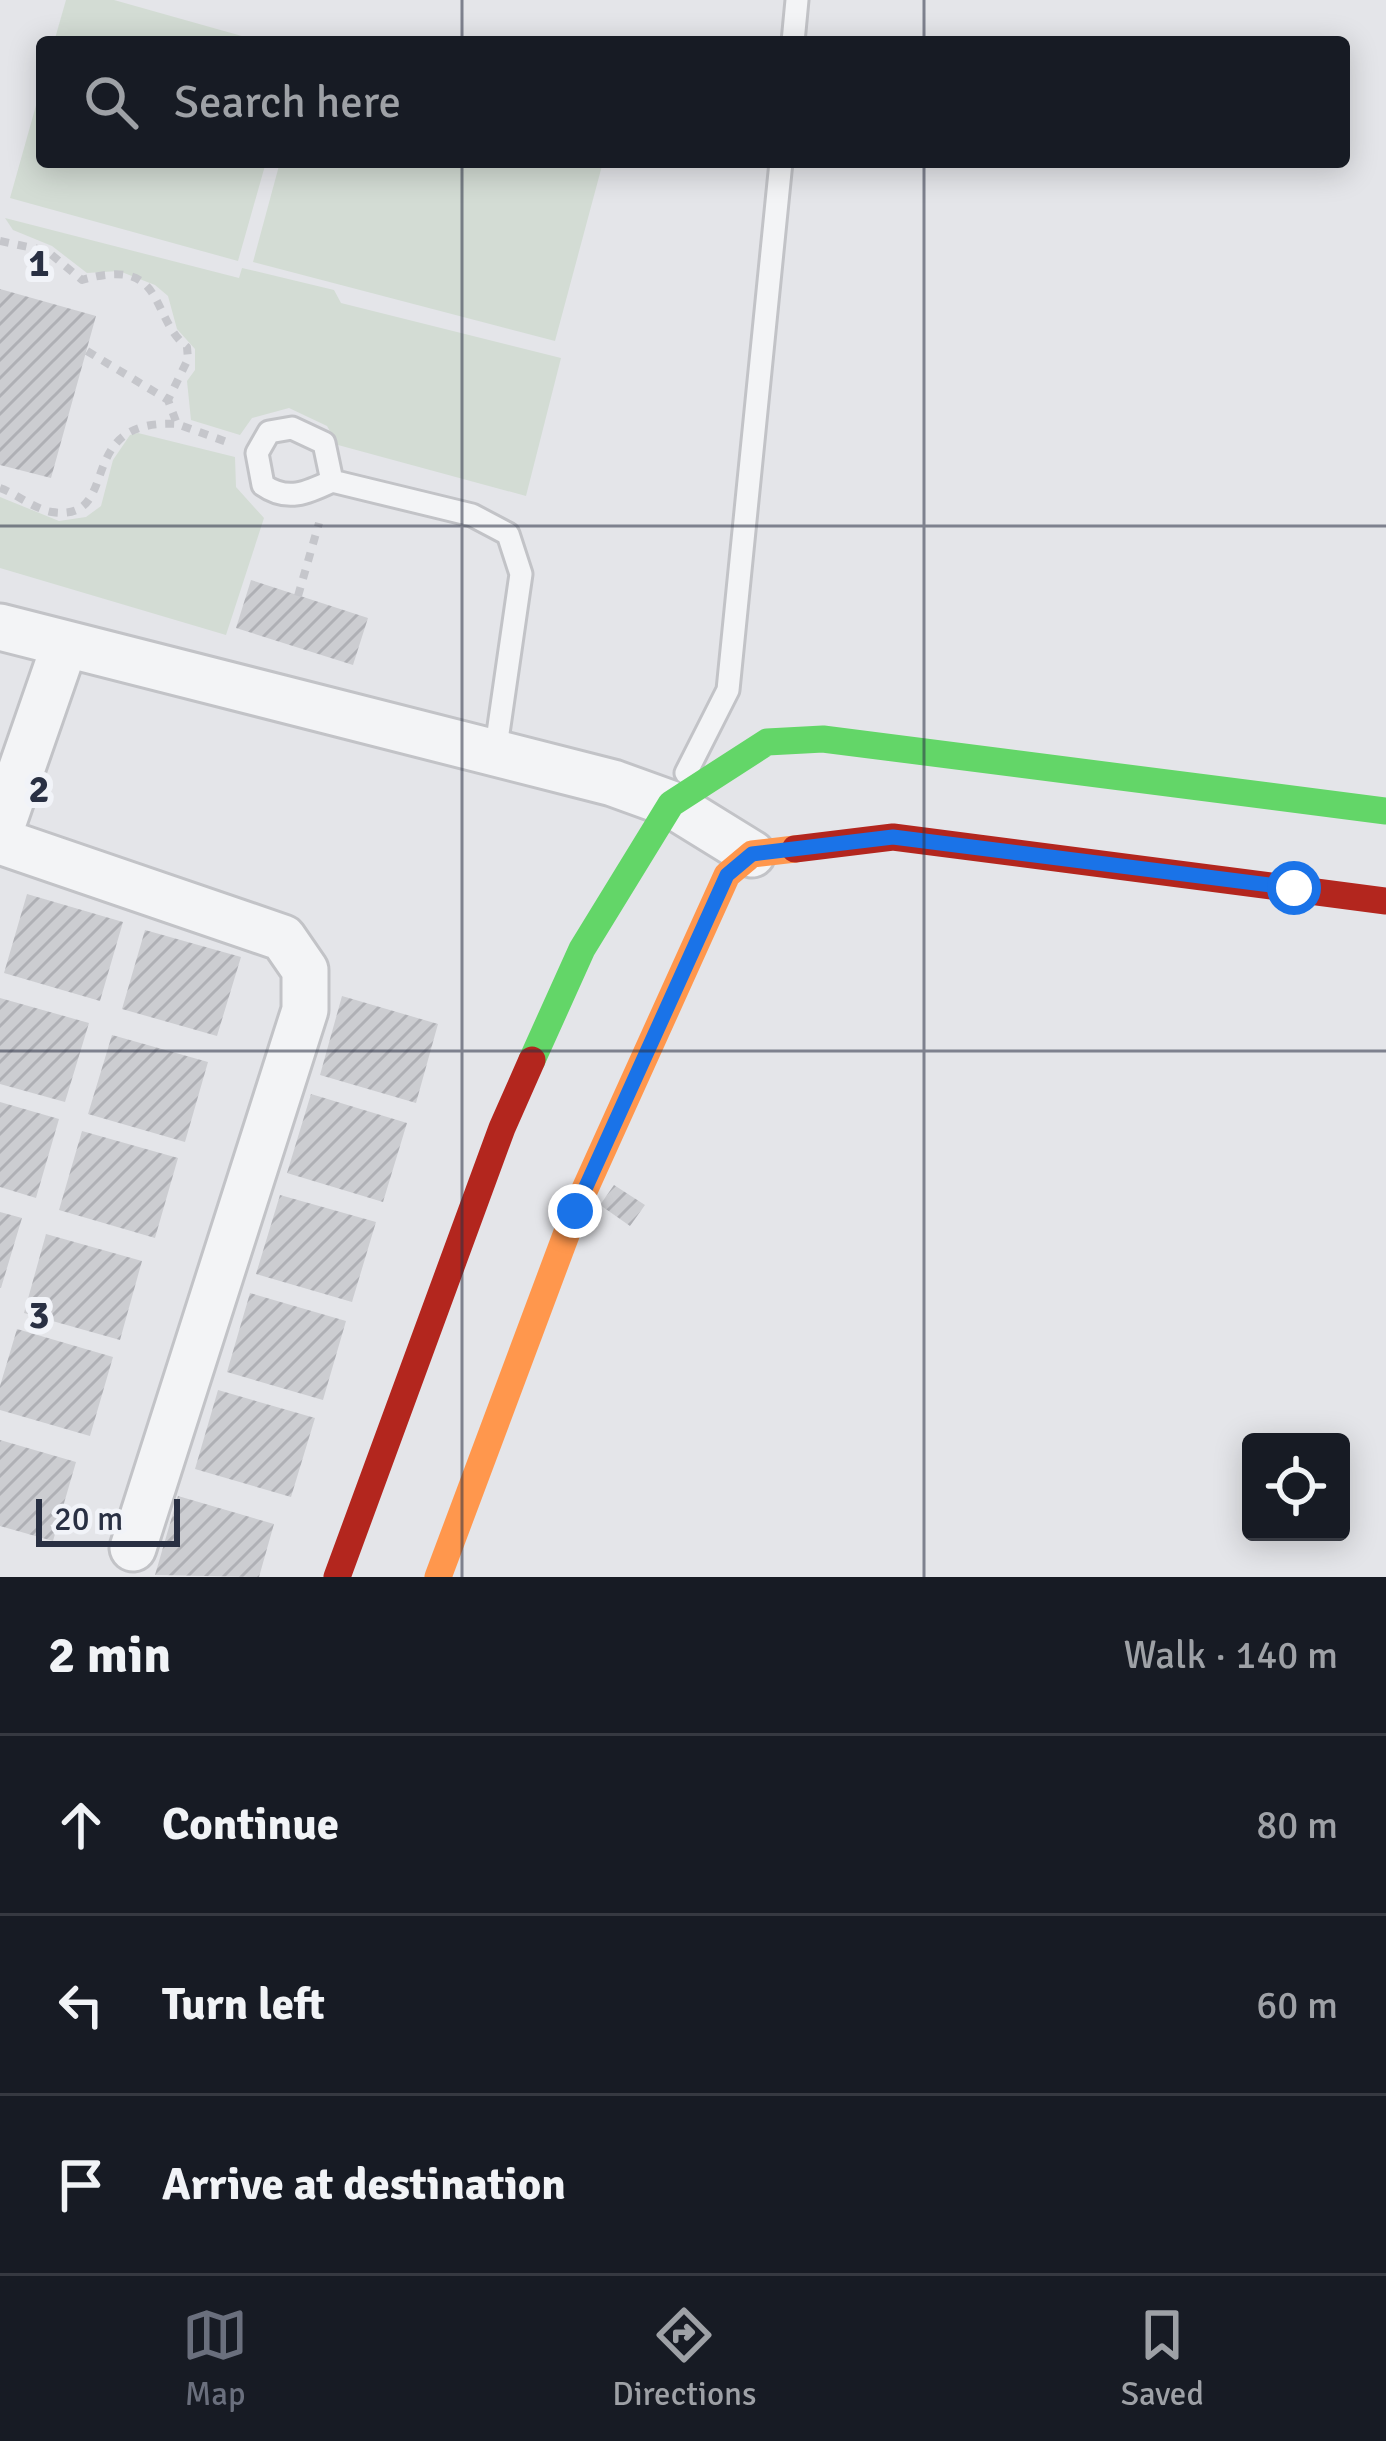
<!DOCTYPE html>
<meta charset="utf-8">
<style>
body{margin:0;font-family:Signika,sans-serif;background:#242831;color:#f1f3f6}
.controls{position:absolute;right:36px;bottom:36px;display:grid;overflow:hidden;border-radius:12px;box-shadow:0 6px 30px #0003}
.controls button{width:108px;height:108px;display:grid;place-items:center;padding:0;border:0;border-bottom:3px solid #363941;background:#171b24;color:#f1f3f6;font:60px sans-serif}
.scale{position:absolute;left:36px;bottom:30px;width:144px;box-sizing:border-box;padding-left:12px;border:6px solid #293043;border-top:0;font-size:33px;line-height:42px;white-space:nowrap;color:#293043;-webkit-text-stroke:9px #f1f3f8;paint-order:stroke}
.stop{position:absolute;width:36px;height:36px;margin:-27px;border:9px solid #1a73e8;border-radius:50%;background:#fff}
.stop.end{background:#1a73e8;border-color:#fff;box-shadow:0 3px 12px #0008}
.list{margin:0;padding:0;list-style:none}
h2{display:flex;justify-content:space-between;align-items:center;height:156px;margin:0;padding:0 48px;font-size:51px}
h2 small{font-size:39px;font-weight:400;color:#9ea1a6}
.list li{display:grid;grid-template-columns:78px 1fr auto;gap:36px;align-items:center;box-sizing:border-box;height:180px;padding:0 48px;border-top:3px solid #363941}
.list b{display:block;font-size:45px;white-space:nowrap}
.list em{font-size:39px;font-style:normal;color:#9ea1a6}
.icon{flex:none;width:66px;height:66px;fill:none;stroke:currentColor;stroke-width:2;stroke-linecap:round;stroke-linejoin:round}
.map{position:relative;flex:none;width:1386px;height:1577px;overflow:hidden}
.search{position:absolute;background:#171b24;box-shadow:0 6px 30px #0003;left:36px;right:36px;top:36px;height:132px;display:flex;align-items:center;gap:30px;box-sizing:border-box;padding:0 42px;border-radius:12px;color:#9ea1a6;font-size:45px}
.sheet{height:696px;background:#171b24}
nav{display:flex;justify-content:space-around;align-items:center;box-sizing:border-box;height:168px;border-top:3px solid #363941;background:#171b24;font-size:33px;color:#9ea1a6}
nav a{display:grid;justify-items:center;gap:6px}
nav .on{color:#6a6f7d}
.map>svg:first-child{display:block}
</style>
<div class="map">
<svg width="1386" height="1577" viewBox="0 0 1386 1577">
<defs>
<pattern id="building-hatch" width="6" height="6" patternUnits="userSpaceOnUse" patternTransform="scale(3)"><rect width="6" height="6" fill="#cccdd1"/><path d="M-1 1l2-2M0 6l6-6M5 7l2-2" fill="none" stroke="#afb0b5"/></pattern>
</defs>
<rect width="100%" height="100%" fill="#e4e5e9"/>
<path fill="#d3dcd4" d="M66,0H114L263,42H54Z
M42,84V162H266L238,261L10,198Z
M280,162H603L555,341L253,262Z
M5,218L239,278L242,268L334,290L341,303L561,358L526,496L338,445L327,426L289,408L252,418L240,435L191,420L187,381L195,370V349L177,329L168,296L155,285L119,271L87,273L52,246L13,230Z
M138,433L235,457L236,487L264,518L226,635L0,568V497L59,521L86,517L101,506L113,460L130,435Z"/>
<path fill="url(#building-hatch)" d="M0,289L96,316L51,478L0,465Z
M251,580L368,618L353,665L236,628Z
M27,894L123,922L100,1001L4,973Z
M145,930L241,957L217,1036L122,1009Z
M342,996L438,1024L416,1103L320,1075Z
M0,998L89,1023L65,1102L0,1084Z
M112,1035L208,1062L185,1142L88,1114Z
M311,1094L407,1123L383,1202L287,1173Z
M0,1102L59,1119L36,1198L0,1187Z
M82,1131L178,1158L155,1238L59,1210Z
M614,1185L645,1205L630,1226L600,1205Z
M280,1195L376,1222L352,1302L256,1274Z
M0,1212L22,1218L1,1288H0Z
M46,1234L142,1261L120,1340L24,1313Z
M250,1293L346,1321L323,1400L227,1372Z
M17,1329L113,1357L90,1436L0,1410V1386Z
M218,1390L315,1418L291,1497L195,1469Z
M0,1440L76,1462L53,1541L0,1526Z
M178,1496L274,1524L259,1577L155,1575Z"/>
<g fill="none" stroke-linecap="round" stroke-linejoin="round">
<defs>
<path id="lane" d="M793,42L797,0
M332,481L324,443L292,428L269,432L257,453L263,485C287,502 307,493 332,481L472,515L508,534L521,574L495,754
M686,773L728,690L781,162"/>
<path id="street" d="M0,627L613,783L671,804L752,854
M0,831L64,647
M0,841L283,938L305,970V1010L133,1548"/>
</defs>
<use href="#lane" stroke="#c2c3c7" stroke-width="27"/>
<use href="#street" stroke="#c2c3c7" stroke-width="51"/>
<path stroke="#c5c6cb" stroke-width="8" stroke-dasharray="9 9" stroke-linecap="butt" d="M0,241L47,251L82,280C167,255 149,317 187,347L188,359L168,400
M87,351L168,400L177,424L227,442
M0,488C17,494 34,509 52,512C124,523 71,418 177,424
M298,596L319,523"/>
<use href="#lane" stroke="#f3f4f6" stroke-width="21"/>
<use href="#street" stroke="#f3f4f6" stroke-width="45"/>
<path stroke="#63d668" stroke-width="27" d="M532,1060L582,949L671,804L767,742L823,739L1386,811"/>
<path stroke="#ff974d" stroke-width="27" d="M438,1577L575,1211L727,875L752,854L795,849"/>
<path stroke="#b3261e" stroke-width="27" d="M795,849L893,837L1386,901
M337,1577L502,1128L532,1060"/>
</g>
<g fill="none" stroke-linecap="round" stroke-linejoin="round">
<path stroke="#1a73e8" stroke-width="15" d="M575,1211L727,875L752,854L893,837L1294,888"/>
</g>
<path fill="none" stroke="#293043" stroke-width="3" stroke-opacity="0.55" d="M462,0V42M924,0V42M462,162V1577M924,162V1577M0,526H1386M0,1051H1386"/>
<g font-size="39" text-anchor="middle" font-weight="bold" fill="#293043" stroke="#f1f3f8" stroke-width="12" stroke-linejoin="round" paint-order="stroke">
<text x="39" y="276">1</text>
<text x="39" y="802">2</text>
<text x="39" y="1328">3</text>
</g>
</svg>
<div class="controls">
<button><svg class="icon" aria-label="locate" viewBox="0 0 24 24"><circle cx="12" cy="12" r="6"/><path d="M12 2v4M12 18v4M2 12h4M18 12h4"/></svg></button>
</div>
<div class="scale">20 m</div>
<div class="stop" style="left:1294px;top:888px"></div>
<div class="stop end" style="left:575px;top:1211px"></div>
<div class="search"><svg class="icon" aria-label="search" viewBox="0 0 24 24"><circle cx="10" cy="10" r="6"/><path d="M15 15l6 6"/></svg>Search here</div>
</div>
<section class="sheet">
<h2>2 min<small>Walk · 140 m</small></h2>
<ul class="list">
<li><svg class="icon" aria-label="ahead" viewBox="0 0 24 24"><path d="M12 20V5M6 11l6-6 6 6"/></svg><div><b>Continue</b></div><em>80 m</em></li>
<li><svg class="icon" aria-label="left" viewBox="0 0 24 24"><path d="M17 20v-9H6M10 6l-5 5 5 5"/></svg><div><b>Turn left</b></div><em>60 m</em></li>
<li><svg class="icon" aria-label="arrive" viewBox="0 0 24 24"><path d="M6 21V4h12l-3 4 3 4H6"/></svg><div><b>Arrive at destination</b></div></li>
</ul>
</section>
<nav>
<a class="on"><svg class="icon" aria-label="map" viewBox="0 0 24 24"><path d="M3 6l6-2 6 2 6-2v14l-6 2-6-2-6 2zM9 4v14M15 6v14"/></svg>Map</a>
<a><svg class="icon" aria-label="directions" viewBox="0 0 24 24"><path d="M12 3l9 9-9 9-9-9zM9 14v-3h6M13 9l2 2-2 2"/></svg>Directions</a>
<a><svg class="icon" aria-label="saved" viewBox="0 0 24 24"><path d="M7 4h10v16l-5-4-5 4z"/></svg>Saved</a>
</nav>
